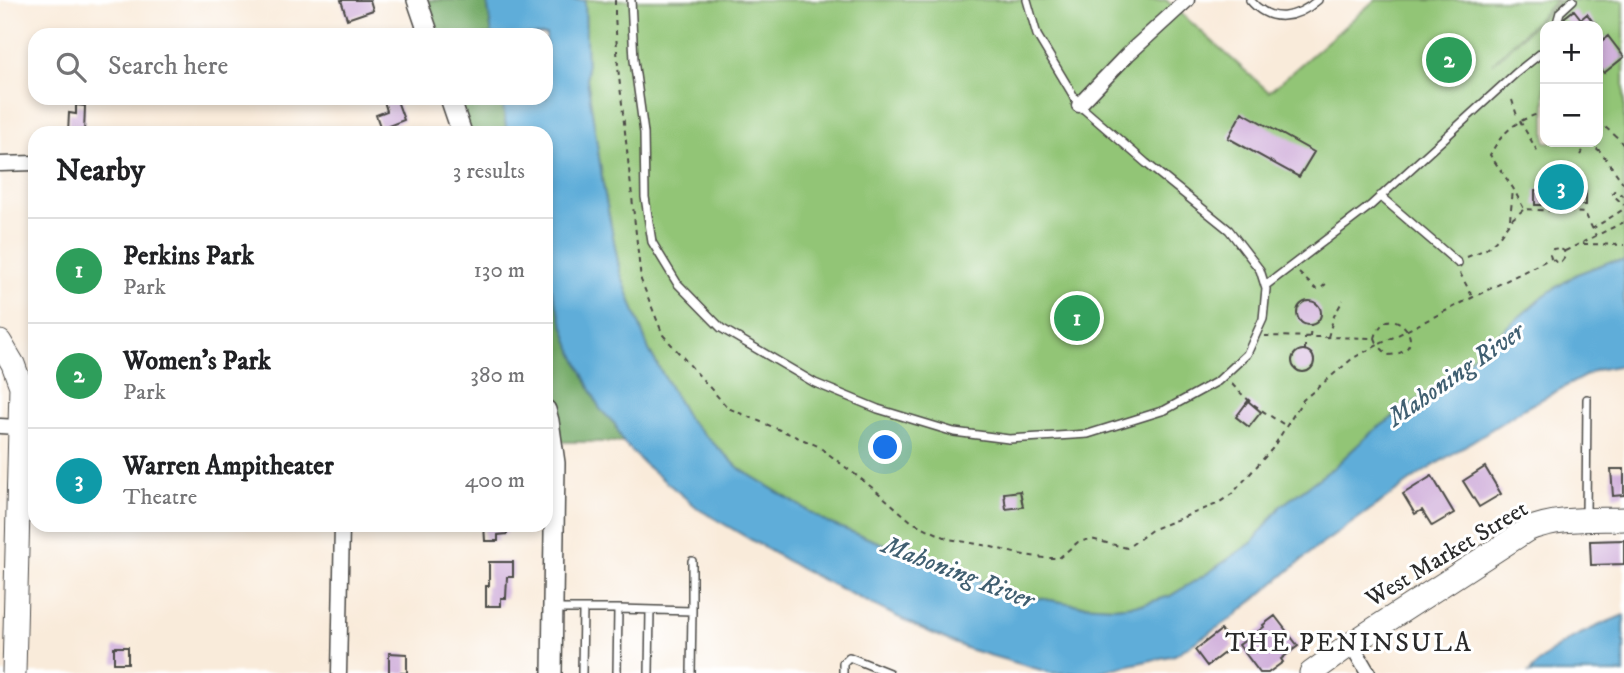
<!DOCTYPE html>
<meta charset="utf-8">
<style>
body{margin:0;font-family:"IM FELL DW Pica",serif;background:#f2f2f2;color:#202124}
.controls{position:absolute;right:21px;top:21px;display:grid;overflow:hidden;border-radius:14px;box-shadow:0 4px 10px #0003}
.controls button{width:63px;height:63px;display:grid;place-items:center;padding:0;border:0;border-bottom:2px solid #e0e0e0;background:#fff;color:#202124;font:35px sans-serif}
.you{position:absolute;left:886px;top:448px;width:24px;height:24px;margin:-18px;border:5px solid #fff;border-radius:50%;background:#1a73e8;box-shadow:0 0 0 10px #1a73e833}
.badge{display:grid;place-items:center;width:46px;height:46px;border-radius:50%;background:#d1495b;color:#fff;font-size:23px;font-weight:700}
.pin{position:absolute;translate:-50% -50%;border:4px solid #fff;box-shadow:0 2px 7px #0006}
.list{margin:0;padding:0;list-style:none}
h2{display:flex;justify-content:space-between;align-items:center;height:91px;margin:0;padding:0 28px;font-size:30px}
h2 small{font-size:23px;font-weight:400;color:#757577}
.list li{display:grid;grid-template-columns:46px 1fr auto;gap:21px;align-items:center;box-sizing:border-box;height:105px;padding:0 28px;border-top:2px solid #e0e0e0}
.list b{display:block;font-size:26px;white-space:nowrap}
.list p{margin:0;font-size:23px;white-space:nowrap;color:#757577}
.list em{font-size:23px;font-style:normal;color:#757577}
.icon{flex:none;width:38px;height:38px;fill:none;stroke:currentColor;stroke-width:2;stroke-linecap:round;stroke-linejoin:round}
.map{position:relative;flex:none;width:1624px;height:673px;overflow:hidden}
.search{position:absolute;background:#fff;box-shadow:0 4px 10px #0003;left:28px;top:28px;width:525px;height:77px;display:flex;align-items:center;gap:18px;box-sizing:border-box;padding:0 24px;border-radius:21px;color:#757577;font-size:26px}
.panel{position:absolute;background:#fff;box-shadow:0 4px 10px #0003;left:28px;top:126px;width:525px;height:406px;border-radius:21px}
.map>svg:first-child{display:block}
</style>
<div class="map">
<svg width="1624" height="673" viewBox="0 0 1624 673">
<rect width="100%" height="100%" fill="#fff"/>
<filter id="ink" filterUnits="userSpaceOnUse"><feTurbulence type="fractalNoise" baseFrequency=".0143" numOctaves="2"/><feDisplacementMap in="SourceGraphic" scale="14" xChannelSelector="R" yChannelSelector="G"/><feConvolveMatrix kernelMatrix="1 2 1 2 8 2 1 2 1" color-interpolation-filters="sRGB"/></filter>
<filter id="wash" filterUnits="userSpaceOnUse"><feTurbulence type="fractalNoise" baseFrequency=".00686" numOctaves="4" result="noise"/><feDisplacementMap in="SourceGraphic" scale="28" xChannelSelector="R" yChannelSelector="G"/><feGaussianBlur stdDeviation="1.57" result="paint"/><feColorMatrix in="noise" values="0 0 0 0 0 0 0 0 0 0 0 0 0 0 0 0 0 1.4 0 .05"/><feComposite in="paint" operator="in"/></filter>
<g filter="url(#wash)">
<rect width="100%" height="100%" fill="#f9ebda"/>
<path fill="#92c576" stroke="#5e7850" stroke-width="2" fill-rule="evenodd" d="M585,0H1166L1269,92L1375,0H1557L1492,64L1561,0H1624V261L1609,262L1577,274L1545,295L1437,387L1372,432L1333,468L1281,506L1253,542L1208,573L1170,596L1144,604L1114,607L1079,605L1015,594L828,523L740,469L688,419L649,350L620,272L604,190L587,79ZM1545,26H1598V142H1545Z"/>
<path fill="#75aa67" stroke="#506a49" stroke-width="2" d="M428,0H487L492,35H439Z
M458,98H502L507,133H469Z
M546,273L571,348L600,409L615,424L623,442H560L559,425L546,383Z"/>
<path fill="#5fadd9" stroke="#456c82" stroke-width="2" d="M487,0H585L587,79L604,190L620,272L649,350L688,419L740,469L828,523L1015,594L1079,605L1114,607L1144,604L1170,596L1208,573L1253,542L1281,506L1333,468L1372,432L1437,387L1545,295L1577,274L1609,262L1624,261V365L1596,370L1525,408L1422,473L1315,549L1231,619L1175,655L1093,673H1051L968,649L918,627L801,569L700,510L643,463L623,442L615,424L600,409L571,348L546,273V133H507L502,98H546V35H492Z
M1624,615V673H1529C1556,642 1587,630 1624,615Z"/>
<g id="blocks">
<path fill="#d1b1db" d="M341,0H370L373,10L347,19Z
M1574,10L1581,19L1587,14L1596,26H1570L1564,19L1565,17Z
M1608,36L1624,57L1604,73L1598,64V44Z
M383,98H396L404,120L381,129L376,115L387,111Z
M76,105L85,106L84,133H68L69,113L76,114Z
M1242,112L1314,152L1299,177L1228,138Z
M1563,170L1568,171L1575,177L1578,184V191L1586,192V205H1535V190H1544V182L1550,174L1554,171Z
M1297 313a12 12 0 1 1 24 0a12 12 0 1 1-24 0Z
M1292 361a11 11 0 1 1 22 0a11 11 0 1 1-22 0Z
M1248,401L1261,412L1249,427L1236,417Z
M1485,467L1501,494L1479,507L1463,481Z
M1611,469H1624V495L1613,496Z
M1432,476L1454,513L1432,526L1422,510L1415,514L1403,494Z
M1020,491L1023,507L1006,509L1004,493Z
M484,525H507V534L498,535V541H485Z
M1624,540V564L1591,565L1590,541Z
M489,562H513V577H507L506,598H501V606H486V586H489Z
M1275,616L1298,646L1281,659L1283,662L1268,673H1260L1239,645L1264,627L1263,625Z
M1221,630L1233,646L1207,666L1195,650Z
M114,647H128V663H114Z
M389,653L407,654V673H389Z"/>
</g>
</g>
<g filter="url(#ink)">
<use href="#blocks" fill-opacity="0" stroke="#4a4845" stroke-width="2"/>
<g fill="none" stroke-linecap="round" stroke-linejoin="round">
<defs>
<path id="service" d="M631,0L634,60L644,133L645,197L652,242L677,283L721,328L815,383L878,409L954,432L1009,439L1088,434L1165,410L1218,381L1247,354L1263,319L1266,289L1260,270L1229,230L1146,163L1079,105L1037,35L1027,0
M1250,0C1270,24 1296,19 1318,0
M1556,26L1560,12L1573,0
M1380,196L1458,263
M1265,286L1370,206L1516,73L1545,50
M1586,516L1587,399
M555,609H618
M582,673L583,609
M617,673L618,609L692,611V561
M649,673L650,610
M691,673L692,611
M843,673V663L849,657L889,673"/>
<path id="minor" d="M1079,105L1128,54L1187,0
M0,164L35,163
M0,426L35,428
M1351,644L1368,673
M339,673L342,525"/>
<path id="secondary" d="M417,0L429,35
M450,98L462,133
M546,410L549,421L555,463L552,673"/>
<path id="primary" d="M0,342L13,364L21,386L14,673
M1311,673L1351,644L1527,530C1557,517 1592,520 1624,519"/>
</defs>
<use href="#service" stroke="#4a4845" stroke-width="10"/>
<use href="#minor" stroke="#4a4845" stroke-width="17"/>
<use href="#secondary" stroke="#4a4845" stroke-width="22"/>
<use href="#primary" stroke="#4a4845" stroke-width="25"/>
<path stroke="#4a4845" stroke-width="2" stroke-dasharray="5 5" stroke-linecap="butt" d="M615,0V14L618,67L641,280L663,335L728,408L818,446L874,489L912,522L949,539L988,546L1018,554L1044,558H1059L1078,542L1091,539L1127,548L1153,529L1217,504L1233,493L1272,449L1303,400L1353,358L1378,345L1388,355C1438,353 1389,291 1375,338L1265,336
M1512,100L1518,119
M1545,112C1518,119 1503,130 1490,155L1513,188L1524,209L1585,213L1596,236
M1520,121L1539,154
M1598,121L1618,138L1624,146
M1589,142L1601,152L1624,184
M1580,155L1589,142
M1624,196L1614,191L1612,194L1624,205
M1510,219L1513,190
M1592,229L1624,209
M1583,244L1624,245
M1565,251L1624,222
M1467,257L1486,249L1499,237L1511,220L1523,210
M1299,273L1316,289H1320L1327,283
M1460,273L1472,296
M1310,337L1311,324
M1328,337L1334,316L1343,300
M1375,338L1378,345L1551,258L1550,255L1553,249L1559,248L1564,251L1565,257L1562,261L1556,262L1551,258
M1305,350V338
M1232,384C1248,402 1265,413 1285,425"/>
<use href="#service" stroke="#fff" stroke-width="7"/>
<use href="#minor" stroke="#fff" stroke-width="14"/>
<use href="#secondary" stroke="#fff" stroke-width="19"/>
<use href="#primary" stroke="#fff" stroke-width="23"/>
</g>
</g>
<g text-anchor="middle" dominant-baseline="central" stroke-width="6" stroke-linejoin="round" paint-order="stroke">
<g font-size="24" fill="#2b2b2b" stroke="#fff">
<text transform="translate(1447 554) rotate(-31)">West Market Street</text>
</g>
<g font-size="26" font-style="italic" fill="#405f71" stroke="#fff">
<text transform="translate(1456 375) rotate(-35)">Mahoning River</text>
<text transform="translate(958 573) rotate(21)">Mahoning River</text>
</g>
<g font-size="26" letter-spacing="2" fill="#2b2b2b" stroke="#fff">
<text x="1349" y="643">THE PENINSULA</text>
</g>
</g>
</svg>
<div class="controls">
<button>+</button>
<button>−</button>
</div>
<div class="you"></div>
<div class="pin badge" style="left:1077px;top:318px;background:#2e9e5b">1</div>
<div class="pin badge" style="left:1449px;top:60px;background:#2e9e5b">2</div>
<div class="pin badge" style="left:1561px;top:187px;background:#0f9aa8">3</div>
<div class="search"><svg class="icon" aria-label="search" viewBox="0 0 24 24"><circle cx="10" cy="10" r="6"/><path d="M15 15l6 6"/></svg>Search here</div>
<section class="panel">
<h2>Nearby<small>3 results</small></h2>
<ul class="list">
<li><span class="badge" style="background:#2e9e5b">1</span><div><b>Perkins Park</b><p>Park</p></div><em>130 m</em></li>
<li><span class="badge" style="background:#2e9e5b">2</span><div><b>Women's Park</b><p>Park</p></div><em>380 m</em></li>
<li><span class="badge" style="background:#0f9aa8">3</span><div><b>Warren Ampitheater</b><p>Theatre</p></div><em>400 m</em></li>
</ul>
</section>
</div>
